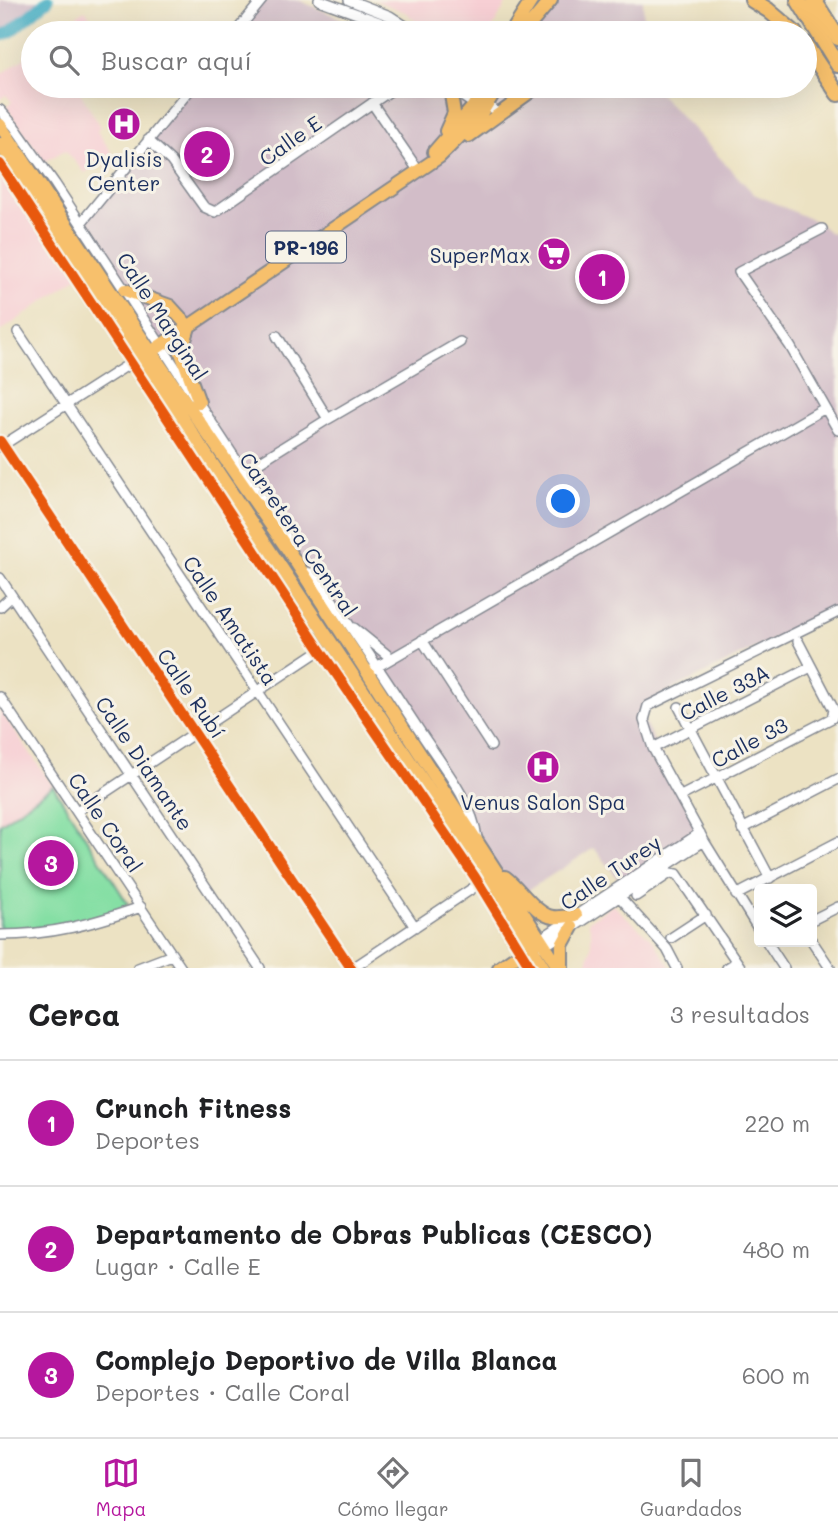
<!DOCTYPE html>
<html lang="es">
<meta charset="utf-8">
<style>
body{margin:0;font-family:Mali,sans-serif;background:#f6f6f6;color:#202124}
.controls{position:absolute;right:21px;bottom:21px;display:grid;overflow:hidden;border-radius:7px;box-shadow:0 7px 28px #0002}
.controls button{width:63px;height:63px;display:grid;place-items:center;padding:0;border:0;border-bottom:2px solid #e0e0e0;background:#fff;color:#202124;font:35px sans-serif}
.you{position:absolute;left:564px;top:502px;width:24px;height:24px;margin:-18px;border:5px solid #fff;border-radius:50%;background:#1a73e8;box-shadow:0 0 0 10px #1a73e833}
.badge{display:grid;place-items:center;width:46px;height:46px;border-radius:50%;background:#b5179e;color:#fff;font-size:23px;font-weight:700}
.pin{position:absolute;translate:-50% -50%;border:4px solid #fff;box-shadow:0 2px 7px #0006}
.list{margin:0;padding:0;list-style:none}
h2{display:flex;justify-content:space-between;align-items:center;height:91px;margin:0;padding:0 28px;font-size:30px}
h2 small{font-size:23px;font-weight:400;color:#757577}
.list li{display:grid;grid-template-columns:46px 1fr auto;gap:21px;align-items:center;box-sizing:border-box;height:126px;padding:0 28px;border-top:2px solid #e0e0e0}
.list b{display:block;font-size:26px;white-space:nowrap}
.list p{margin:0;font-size:23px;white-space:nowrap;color:#757577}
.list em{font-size:23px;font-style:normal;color:#757577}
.icon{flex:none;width:38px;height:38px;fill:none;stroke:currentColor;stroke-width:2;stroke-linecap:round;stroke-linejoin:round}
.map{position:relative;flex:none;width:838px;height:968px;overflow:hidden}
.search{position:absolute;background:#fff;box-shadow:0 7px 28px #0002;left:21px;right:21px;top:21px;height:77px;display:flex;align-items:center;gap:18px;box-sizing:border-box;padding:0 24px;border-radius:38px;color:#757577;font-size:26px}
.sheet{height:469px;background:#fff}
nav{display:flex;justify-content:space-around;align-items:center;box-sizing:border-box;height:98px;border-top:2px solid #e0e0e0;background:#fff;font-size:19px;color:#757577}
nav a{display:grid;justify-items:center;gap:4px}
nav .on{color:#b5179e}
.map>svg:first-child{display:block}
</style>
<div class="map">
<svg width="838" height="968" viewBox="0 0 838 968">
<rect width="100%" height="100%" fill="#f7f3e8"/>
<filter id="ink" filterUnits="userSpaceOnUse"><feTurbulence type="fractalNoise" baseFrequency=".0143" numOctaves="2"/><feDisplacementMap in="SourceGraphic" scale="14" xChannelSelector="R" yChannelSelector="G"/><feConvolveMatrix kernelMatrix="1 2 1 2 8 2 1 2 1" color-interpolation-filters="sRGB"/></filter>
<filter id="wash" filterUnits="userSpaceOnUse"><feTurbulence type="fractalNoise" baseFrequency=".00686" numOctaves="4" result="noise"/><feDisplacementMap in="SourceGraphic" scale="28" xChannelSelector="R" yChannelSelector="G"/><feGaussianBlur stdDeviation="1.57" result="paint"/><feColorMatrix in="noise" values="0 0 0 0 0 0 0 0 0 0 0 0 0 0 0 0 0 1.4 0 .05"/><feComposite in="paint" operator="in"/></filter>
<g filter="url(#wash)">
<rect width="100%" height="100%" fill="#ece2c3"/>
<path fill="#f7cfd4" d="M374,0H508L490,33H428L407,13Z
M85,10L102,33H52Z
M33,47V86H76L100,126L97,131L115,157L123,152L127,158L109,171L101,161L85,173L65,150L44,162L6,107L12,102L6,95L0,99V75L26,57L24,53Z
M0,152L82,274L0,332Z
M0,710L53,786L0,824Z
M613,905L653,940L671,968H585L591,949V932L588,921Z"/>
<path fill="#d2bdc8" d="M0,0H50L0,37Z
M258,0H298L375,33H232Z
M532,0H643L644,33H511Z
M191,86H467L480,94L484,86H652L754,194L819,223L829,232L838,235V607L661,695L647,705L644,721L701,834L623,885L594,848L511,901L63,228L82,222Z"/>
<path fill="#85dfa4" stroke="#508781" stroke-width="2" d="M53,786L128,904C104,924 32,929 0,930V824Z"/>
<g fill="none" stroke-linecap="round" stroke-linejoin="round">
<path stroke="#43acc2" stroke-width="12" d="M0,36L10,32L48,0"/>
</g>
</g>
<g filter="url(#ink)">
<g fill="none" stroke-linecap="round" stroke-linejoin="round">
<defs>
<path id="minor" d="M319,0L379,22L401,33
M349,0L390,16L416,33
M235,33L262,0
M462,86L499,114
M449,87L478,107
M372,103L418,170
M0,110L14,126L55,184L286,536V547
M148,140L171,161L204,207L215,212L397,86
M0,164L320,650L475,877L531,968
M81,223L193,86
M822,229L739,272L790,346L838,430
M18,332L415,927
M277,336L328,419
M0,441L351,968
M0,447L134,361
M240,474L328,419L460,342
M301,571L314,574C350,625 385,678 419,730C439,761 473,802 477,838
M0,578L260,968
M0,607L12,596
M354,628L391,658
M422,640L491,746
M368,672L825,408
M0,697L181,968
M679,707L770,878
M653,748L811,667
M681,796L832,718L834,710L798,641
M77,811L320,650
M742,829L838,779
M617,894L667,949L677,968
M736,895L838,842
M636,896L670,873L677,874L741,968
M812,920L838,907
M759,930L704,841L653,748L644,720L648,706L838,612
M0,935C52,935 92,924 141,907
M671,938L706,915
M539,940L700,833
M812,941L830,968
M767,942L784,968
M543,947L704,841
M138,968L172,955
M353,968L479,884
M727,968L737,962"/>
<path id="major" d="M511,33L532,0
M523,33L551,0
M0,125L151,352L286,547L559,968
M446,131L454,113L450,88
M469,136L538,86
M0,144L489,880L544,968
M434,152L472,108L486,86
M125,290L170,306L189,327
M189,327L181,353L199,402
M151,352L439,157L479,117L498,86
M505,877C519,887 536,915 553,917C560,918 569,916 576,915
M499,968L536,942
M562,968V945L572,927"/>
<path id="highway" d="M752,0L768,10L795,33
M798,0L838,65
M814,0L838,38
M805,44L838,94"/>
</defs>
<use href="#minor" stroke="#848890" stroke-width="12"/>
<use href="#major" stroke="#848890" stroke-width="16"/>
<use href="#highway" stroke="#848890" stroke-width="18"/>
<use href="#minor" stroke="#fff" stroke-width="9"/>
<use href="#major" stroke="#f7c06c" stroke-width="12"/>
<use href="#highway" stroke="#f7c06c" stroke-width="14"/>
<defs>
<path id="cycleway" d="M0,164L320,650L475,877L531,968
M0,441L351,968"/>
</defs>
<use href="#cycleway" stroke="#f7f3e8" stroke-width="15"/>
<use href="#cycleway" stroke="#e8590c" stroke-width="10"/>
</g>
</g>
<defs>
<symbol id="hospital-disc" viewBox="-11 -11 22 22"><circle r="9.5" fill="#b5179e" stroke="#f7f3e8"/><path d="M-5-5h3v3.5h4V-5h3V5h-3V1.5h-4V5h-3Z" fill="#fff"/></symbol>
<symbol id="supermarket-disc" viewBox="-11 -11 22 22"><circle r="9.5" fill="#b5179e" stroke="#f7f3e8"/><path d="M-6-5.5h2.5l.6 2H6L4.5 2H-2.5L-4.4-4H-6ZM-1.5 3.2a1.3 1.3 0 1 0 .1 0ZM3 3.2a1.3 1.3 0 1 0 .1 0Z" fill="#fff"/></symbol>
</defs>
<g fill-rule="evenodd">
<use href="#hospital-disc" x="105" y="105" width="38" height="38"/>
<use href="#supermarket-disc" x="535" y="235" width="38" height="38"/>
<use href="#hospital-disc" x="524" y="748" width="38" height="38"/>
</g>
<g text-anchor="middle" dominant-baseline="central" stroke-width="6" stroke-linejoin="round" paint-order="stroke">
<rect fill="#f7f3e8" stroke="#5d6a87" stroke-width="2" x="266" y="231.5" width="80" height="31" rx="5"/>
<g font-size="19" font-weight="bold" fill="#1b2f5e">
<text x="306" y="247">PR-196</text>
</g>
<g font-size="21" fill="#1b2f5e" stroke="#f7f3e8">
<text transform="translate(290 140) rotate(-35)">Calle E</text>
<text transform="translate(163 316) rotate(57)">Calle Marginal</text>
<text transform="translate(299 534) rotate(56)">Carretera Central</text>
<text transform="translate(231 620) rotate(56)">Calle Amatista</text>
<text transform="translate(724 692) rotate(-27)">Calle 33A</text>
<text transform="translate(192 693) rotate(56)">Calle Rubí</text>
<text transform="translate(749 742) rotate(-28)">Calle 33</text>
<text transform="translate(145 763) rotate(56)">Calle Diamante</text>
<text transform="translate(106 822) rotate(56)">Calle Coral</text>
<text transform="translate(610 872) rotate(-34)">Calle Turey</text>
</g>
<g font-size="21" fill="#1b2f5e" stroke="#f7f3e8">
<text x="124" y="158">Dyalisis<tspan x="124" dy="24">Center</tspan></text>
<text x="530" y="254" text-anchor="end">SuperMax</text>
<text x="543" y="801">Venus Salon Spa</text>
</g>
</g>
</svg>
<div class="controls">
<button><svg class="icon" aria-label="layers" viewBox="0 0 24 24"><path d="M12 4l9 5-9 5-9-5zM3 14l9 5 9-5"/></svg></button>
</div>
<div class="you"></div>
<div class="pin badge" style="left:602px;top:277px">1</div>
<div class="pin badge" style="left:207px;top:154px">2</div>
<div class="pin badge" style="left:51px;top:863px">3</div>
<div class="search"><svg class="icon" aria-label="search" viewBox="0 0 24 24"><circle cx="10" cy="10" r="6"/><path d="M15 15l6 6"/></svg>Buscar aquí</div>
</div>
<section class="sheet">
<h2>Cerca<small>3 resultados</small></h2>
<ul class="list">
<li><span class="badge">1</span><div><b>Crunch Fitness</b><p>Deportes</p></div><em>220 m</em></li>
<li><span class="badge">2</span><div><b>Departamento de Obras Publicas (CESCO)</b><p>Lugar · Calle E</p></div><em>480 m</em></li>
<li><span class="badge">3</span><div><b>Complejo Deportivo de Villa Blanca</b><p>Deportes · Calle Coral</p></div><em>600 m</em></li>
</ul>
</section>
<nav>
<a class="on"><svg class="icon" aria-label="map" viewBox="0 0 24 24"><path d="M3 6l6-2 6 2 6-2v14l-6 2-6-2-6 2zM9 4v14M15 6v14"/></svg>Mapa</a>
<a><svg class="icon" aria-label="directions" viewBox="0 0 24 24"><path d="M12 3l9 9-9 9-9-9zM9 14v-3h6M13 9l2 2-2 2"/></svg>Cómo llegar</a>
<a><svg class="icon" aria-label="saved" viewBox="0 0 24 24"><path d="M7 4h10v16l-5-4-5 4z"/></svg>Guardados</a>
</nav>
